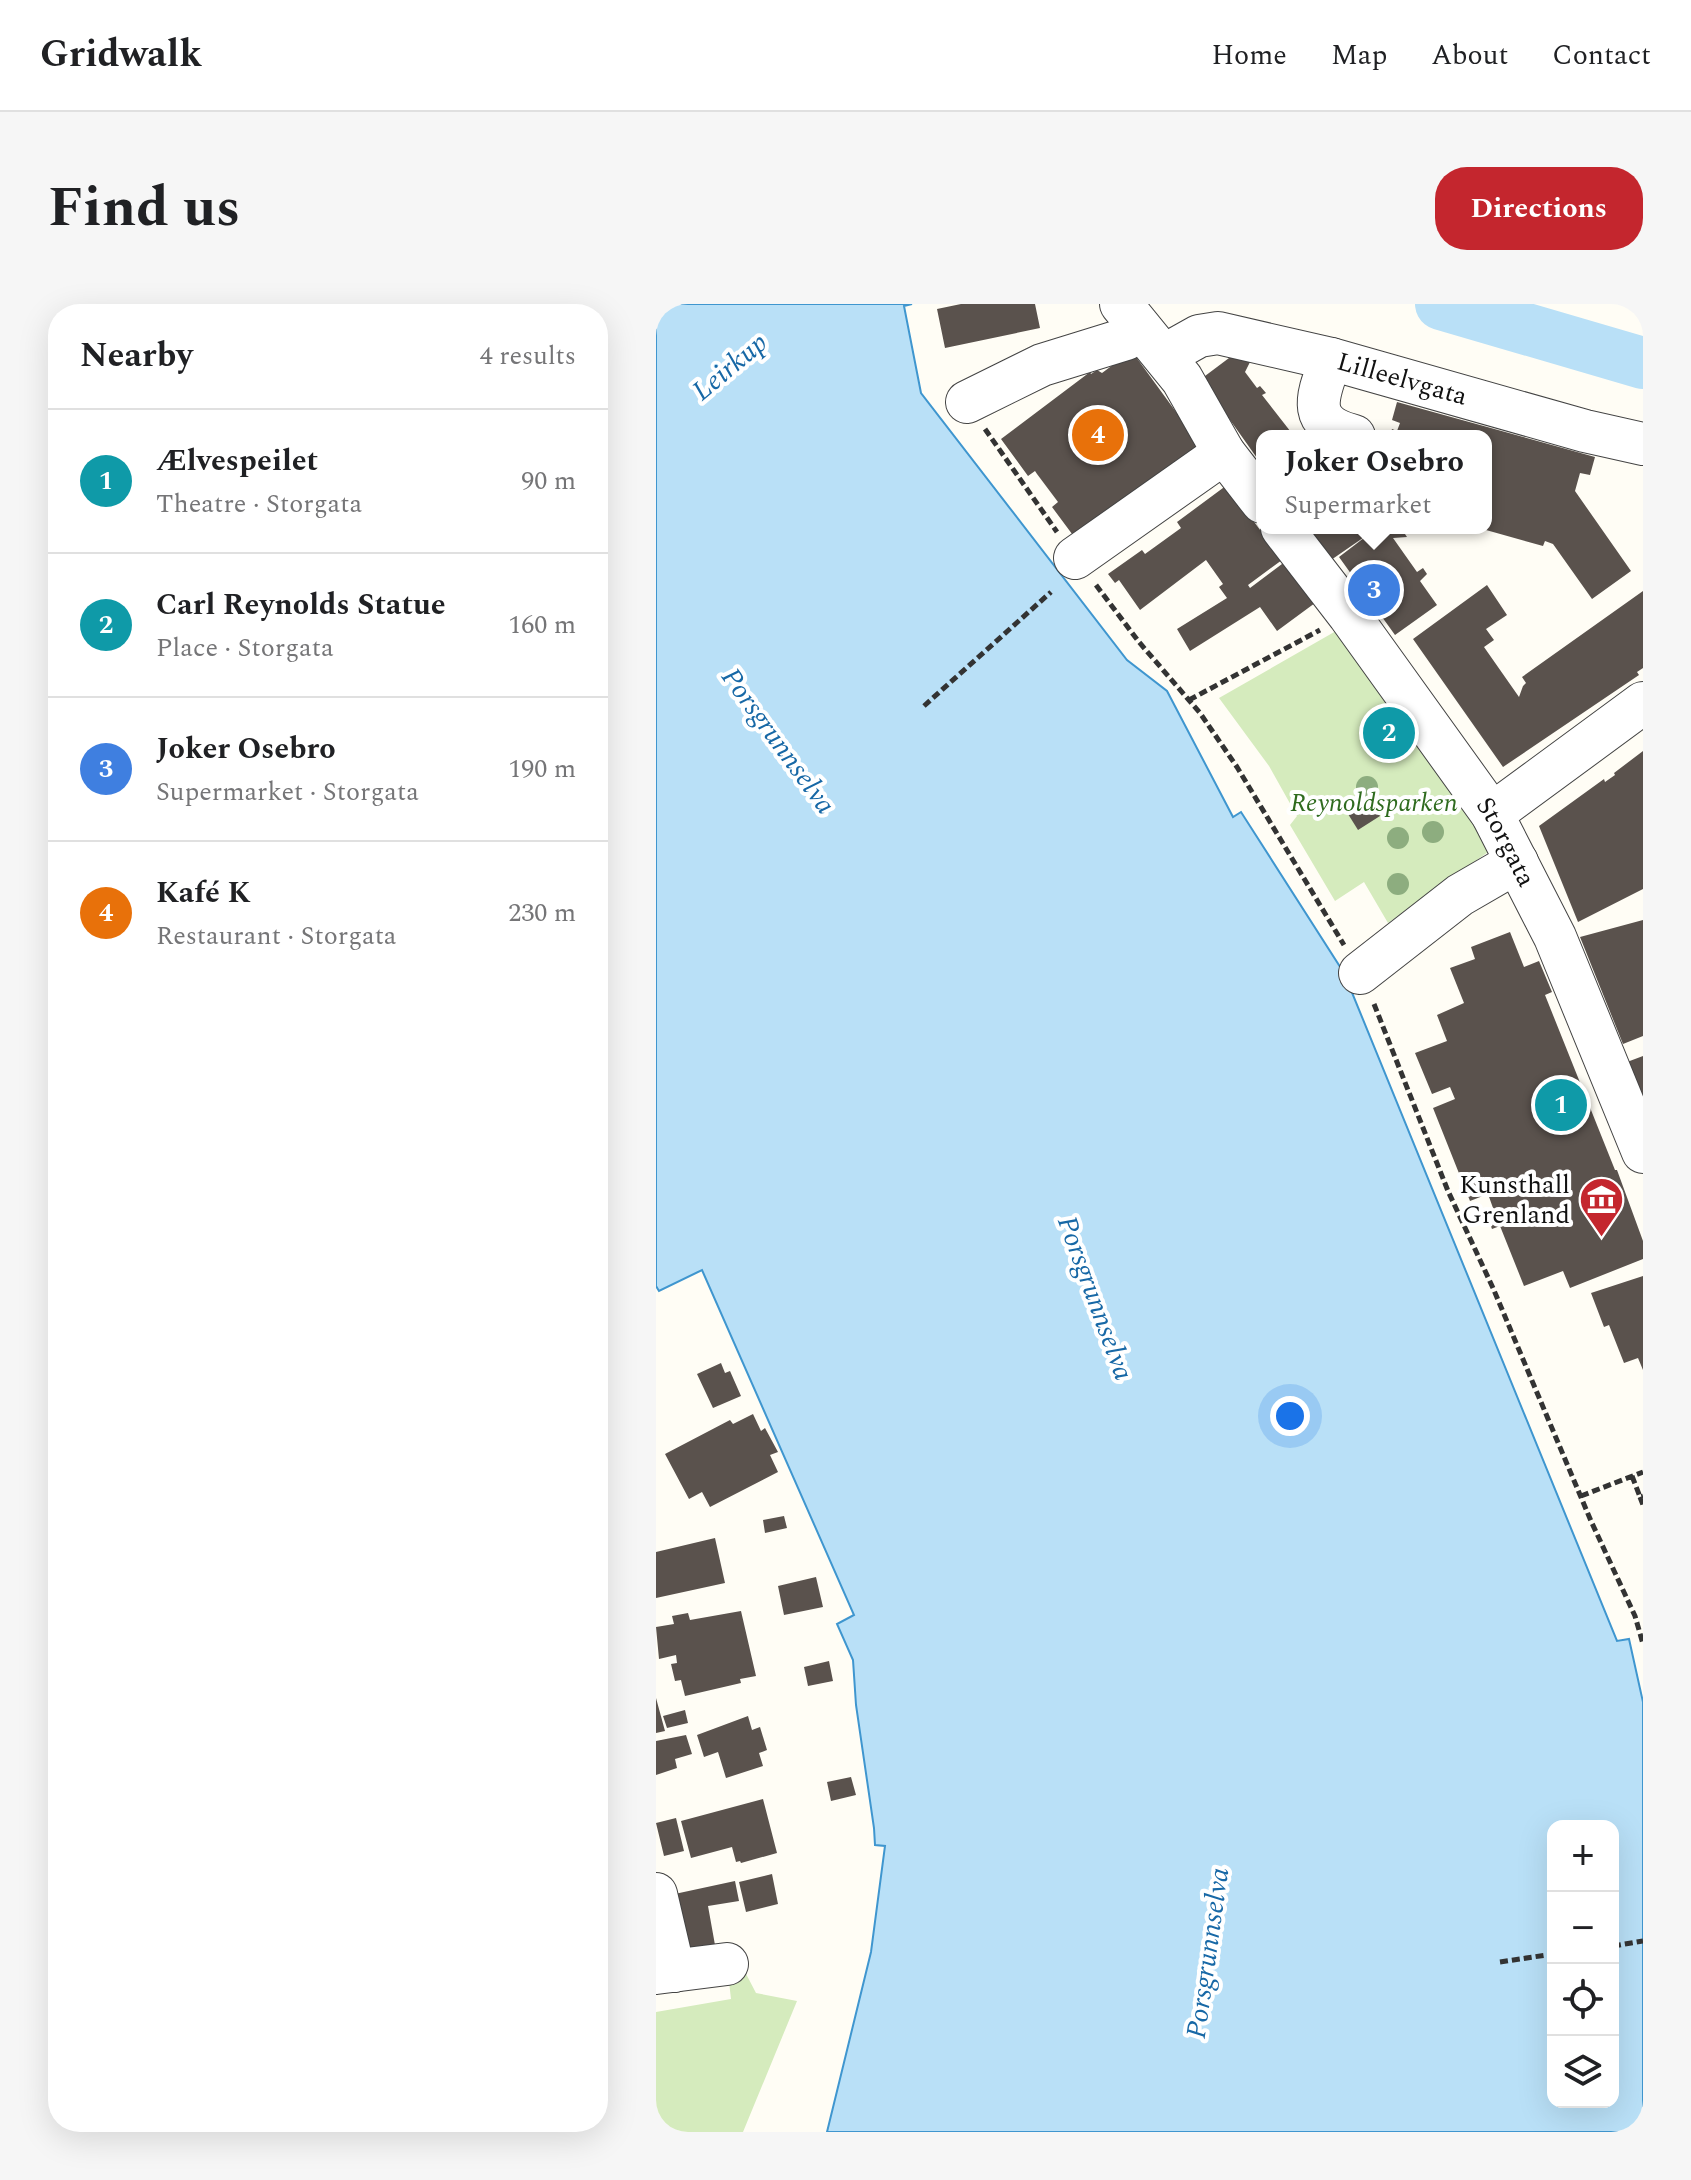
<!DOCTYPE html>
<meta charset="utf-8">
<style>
body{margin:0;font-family:Spectral,serif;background:#f6f6f6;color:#202124}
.controls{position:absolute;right:24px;bottom:24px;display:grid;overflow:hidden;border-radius:16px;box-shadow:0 8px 32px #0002}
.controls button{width:72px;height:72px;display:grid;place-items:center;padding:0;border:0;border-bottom:2px solid #e0e0e0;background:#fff;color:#202124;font:40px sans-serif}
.you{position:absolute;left:634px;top:1112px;width:28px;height:28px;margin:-20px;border:6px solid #fff;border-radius:50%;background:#1a73e8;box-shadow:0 0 0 12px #1a73e833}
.badge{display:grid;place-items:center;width:52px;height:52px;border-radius:50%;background:#c4262e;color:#fff;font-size:26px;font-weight:700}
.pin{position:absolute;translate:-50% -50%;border:4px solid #fff;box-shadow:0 2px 8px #0006}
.popup{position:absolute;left:600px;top:126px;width:236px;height:104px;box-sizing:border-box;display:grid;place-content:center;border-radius:16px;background:#fff;filter:drop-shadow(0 2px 6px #0005);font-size:26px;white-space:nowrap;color:#757577}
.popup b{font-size:30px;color:#202124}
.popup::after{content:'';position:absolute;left:50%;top:100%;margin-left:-16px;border:16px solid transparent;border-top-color:#fff}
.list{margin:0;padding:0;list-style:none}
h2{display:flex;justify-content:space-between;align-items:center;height:104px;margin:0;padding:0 32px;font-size:34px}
h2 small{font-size:26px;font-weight:400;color:#757577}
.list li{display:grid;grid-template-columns:52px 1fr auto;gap:24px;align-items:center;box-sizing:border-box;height:144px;padding:0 32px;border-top:2px solid #e0e0e0}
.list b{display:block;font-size:30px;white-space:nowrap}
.list p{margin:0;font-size:26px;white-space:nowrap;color:#757577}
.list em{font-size:26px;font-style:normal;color:#757577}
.icon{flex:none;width:44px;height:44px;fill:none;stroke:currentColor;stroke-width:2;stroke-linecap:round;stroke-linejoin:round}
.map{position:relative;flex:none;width:987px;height:1828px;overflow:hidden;border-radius:32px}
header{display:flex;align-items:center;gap:48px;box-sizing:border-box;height:112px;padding:0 40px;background:#fff;border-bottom:2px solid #e0e0e0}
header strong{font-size:38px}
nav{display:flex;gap:44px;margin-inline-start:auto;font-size:28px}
.intro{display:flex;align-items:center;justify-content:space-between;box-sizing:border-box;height:192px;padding:0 48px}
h1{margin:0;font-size:56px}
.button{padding:20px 36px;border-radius:32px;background:#c4262e;color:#fff;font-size:28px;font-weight:700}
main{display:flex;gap:48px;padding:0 48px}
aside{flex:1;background:#fff;border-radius:32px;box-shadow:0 8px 32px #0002}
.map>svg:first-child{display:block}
</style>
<header>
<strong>Gridwalk</strong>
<nav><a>Home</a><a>Map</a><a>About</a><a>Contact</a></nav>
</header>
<div class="intro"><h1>Find us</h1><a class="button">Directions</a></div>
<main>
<aside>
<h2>Nearby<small>4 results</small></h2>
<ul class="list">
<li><span class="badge" style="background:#0f9aa8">1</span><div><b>Ælvespeilet</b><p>Theatre · Storgata</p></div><em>90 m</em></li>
<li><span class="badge" style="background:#0f9aa8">2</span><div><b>Carl Reynolds Statue</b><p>Place · Storgata</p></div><em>160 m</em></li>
<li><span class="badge" style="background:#3f7fe0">3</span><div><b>Joker Osebro</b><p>Supermarket · Storgata</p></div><em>190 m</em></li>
<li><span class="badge" style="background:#e8710a">4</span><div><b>Kafé K</b><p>Restaurant · Storgata</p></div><em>230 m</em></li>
</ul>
</aside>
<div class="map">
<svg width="987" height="1828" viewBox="0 0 987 1828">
<rect width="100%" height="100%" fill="#fffdf5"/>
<path fill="#d5ebbd" d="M680,327L849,536L732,619L708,578L679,597L634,521L641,512L613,462L563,394Z
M88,1666L100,1689L141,1697L87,1828H0V1708L75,1695L72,1669Z"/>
<path fill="#b9e0f7" stroke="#3f96cf" stroke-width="2" fill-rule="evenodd" d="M0,0H256L248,2L265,89L471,356L511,387L577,513L585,508L688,669L961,1337L973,1335L987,1398V1828H171L215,1648L229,1542L219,1541L218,1524L200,1401L197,1356L181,1320L198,1311L46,966L3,987L0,982ZM897,1522H957V1798H897Z"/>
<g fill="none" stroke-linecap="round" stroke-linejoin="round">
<path stroke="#b9e0f7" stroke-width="52" d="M785,0L987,59"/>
</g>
<path fill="#5a524d" d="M305,0H379L384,24L289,44L281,5Z
M473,49L478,55L480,53L547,145L422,238L396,203L402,198L381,170L379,167L372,172L345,135L434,68L435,70L441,66L446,69Z
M577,51L594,58L589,68L601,84L604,82L610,89L606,91L638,132H606V161L545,75Z
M741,98L939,153L934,171L924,169L919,187L975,267L936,295L897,240L889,237L887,242L830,226V132H734L736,125L741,127L744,119L736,116Z
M571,181L626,256L592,281L594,284L630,257L659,299L621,327L604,303L534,347L521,325L571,294L563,283L567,280L550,256L484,306L463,276L459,279L452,270L486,246L489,250L525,224L521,218Z
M652,224H715L717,227L675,256Z
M721,224H745L751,233L737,234L761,268L767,264L771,270L764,277L781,301L739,331L683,253Z
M831,281L851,311L830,325L838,336L828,343L863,393L867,382L870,379L866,373L987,287V364L981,368L983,371L847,463L757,335Z
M987,447V585L922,618L883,522L948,475L949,478L959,471L958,469Z
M713,496L724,512L702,526L692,510Z
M987,616V732L967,740L924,633Z
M854,628L868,663L883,657L896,688L889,691L959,866H961L987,937V955L914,984L907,967L868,982L844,922L836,925L829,907L837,904L832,890L814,897L777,804L799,795L794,783L776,790L759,749L791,737L781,711L808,699L794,664L819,655L815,643Z
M987,752V797L971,758Z
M987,972V1066L982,1054L968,1059L953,1021L948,1023L935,989Z
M65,1059L69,1069L74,1067L85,1092L57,1104L41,1070Z
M97,1110L105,1127L109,1124L122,1148L114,1151L122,1168L54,1203L46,1188L33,1195L9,1150L74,1116L77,1120Z
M128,1212L131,1224L109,1229L107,1216Z
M59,1234L69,1279L0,1294V1248Z
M160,1273L167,1303L128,1311L122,1282Z
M85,1307L100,1372L84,1375L85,1379L29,1392L25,1376L19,1377L15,1360L21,1359L20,1351L3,1355L0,1323L18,1320L16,1312L32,1309L34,1316Z
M173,1357L177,1377L152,1382L148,1363Z
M0,1394L9,1427L0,1429Z
M29,1406L32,1419L11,1424L7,1412Z
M92,1412L96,1426L104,1423L111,1446L103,1449L107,1462L70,1474L62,1448L48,1453L41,1431Z
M30,1431L36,1450L19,1455L21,1464L0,1471V1437Z
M195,1473L200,1491L175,1497L171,1478Z
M107,1495L121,1549L85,1559L84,1557L80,1558L76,1543L35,1554L25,1517Z
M20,1514L28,1547L8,1552L0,1519Z
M116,1570L122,1600L90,1608L83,1578Z
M79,1577L83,1597L52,1602L59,1641L25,1648L14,1591Z"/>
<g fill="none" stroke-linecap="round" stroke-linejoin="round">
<defs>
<g id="minor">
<path d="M465,0L526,75L568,149L606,198"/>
<path id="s1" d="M509,51L543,32L562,29L675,55L929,127L987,140"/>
<path d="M675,55C661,93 649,119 698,132"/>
<path d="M311,98L386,61L470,35L484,25"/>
<path id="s2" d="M626,224L693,311L836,510L899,633L987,848"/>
<path d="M419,254L568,149"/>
<path d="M836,510L987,399"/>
<path d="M704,669L804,591L861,558"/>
<path d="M0,1590L18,1667"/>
<path d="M0,1669L71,1660"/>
</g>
</defs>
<use href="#minor" stroke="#444" stroke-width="44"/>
<path stroke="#333" stroke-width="5" stroke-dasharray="8 4" stroke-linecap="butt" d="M329,125L401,228
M440,281L483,338L544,409L581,463L688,641
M533,396L664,326
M268,402L395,288
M718,700L792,887L837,984L935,1217L979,1312L987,1340
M976,1172L984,1193L987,1192
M925,1192L987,1168
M984,1193L987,1201
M957,1642L987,1637
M844,1658L897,1650"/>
<use href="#minor" stroke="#fff" stroke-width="42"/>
</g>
<g fill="#8dad7f">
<circle cx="711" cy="483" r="11"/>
<circle cx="777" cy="528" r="11"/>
<circle cx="742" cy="534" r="11"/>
<circle cx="742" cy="580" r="11"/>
</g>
<defs>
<symbol id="museum-pin" viewBox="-11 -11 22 30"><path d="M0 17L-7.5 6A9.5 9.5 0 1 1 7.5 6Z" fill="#c4262e" stroke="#fff"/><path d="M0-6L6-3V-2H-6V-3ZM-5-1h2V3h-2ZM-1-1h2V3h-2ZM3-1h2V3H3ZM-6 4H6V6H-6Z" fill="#fff"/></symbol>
</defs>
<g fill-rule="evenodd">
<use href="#museum-pin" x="920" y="870" width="51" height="69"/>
</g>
<g text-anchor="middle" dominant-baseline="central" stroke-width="8" stroke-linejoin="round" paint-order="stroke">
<g font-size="26" fill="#111" stroke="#fff">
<text stroke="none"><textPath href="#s1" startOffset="248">Lilleelvgata</textPath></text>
<text stroke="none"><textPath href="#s2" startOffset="386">Storgata</textPath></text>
</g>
<g font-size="26" font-style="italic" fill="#2f6b1f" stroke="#fff">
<text x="718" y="499">Reynoldsparken</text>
</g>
<g font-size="26" fill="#111" stroke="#fff" text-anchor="end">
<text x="914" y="881">Kunsthall<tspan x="914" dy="30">Grenland</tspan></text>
</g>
<g font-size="28" font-style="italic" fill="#1768a6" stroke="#fff">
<text transform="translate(74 63) rotate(-40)">Leirkup</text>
<text transform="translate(122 437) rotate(54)">Porsgrunnselva</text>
<text transform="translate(439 994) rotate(70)">Porsgrunnselva</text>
<text transform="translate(552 1649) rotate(-82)">Porsgrunnselva</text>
</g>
</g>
</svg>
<div class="controls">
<button>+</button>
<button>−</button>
<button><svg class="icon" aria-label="locate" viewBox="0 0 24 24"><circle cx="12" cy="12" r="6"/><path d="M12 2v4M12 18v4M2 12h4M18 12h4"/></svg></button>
<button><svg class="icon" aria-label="layers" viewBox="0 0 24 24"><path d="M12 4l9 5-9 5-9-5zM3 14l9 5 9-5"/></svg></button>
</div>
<div class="you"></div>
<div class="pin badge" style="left:905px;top:801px;background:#0f9aa8">1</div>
<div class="pin badge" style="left:733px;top:429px;background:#0f9aa8">2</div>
<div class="pin badge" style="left:718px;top:286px;background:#3f7fe0">3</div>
<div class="popup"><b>Joker Osebro</b>Supermarket</div>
<div class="pin badge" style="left:442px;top:131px;background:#e8710a">4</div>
</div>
</main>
